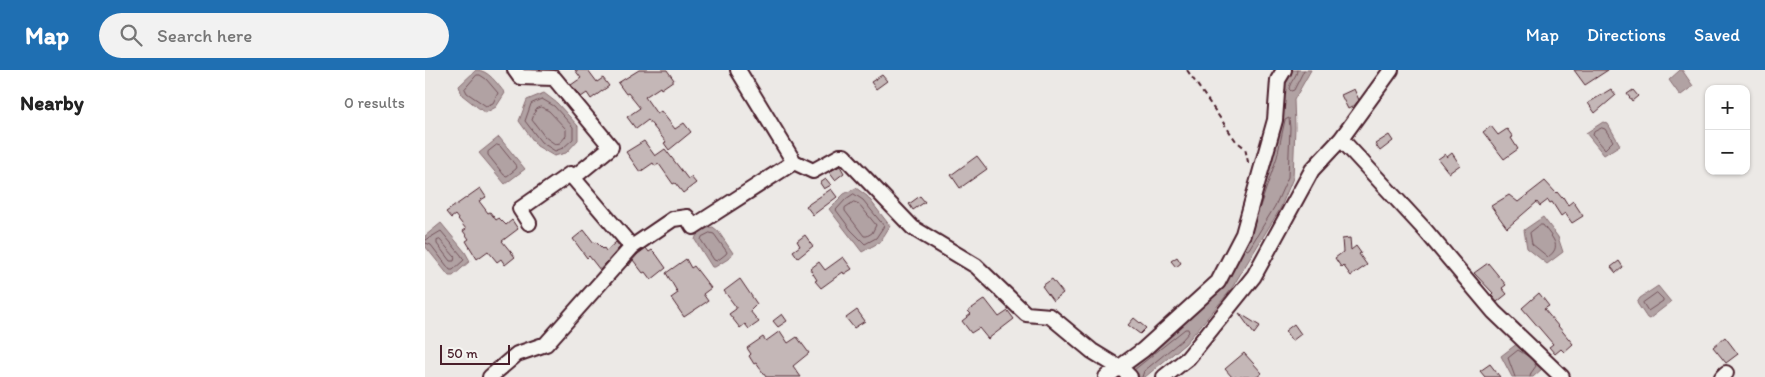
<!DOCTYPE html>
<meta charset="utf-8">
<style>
body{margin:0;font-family:Itim,sans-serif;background:#f2f2f2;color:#222}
.controls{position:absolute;right:15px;top:15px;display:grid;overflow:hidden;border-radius:10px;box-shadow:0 1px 4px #0004}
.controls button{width:45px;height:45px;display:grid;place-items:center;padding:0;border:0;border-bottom:1px solid #e0e0e0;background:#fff;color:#222;font:25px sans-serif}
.scale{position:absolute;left:15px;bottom:12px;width:70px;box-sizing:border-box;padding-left:5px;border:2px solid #4a1f2b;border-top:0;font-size:14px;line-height:18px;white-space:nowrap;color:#4a1f2b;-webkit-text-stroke:4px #f6f6f2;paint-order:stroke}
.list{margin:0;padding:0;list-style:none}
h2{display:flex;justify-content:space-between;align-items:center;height:65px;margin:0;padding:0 20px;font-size:21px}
h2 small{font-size:16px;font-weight:400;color:#767676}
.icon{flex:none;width:28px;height:28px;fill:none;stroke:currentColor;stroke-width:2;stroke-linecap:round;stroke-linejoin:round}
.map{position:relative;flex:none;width:1340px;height:307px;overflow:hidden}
header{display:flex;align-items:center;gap:30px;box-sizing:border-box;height:70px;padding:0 25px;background:#1f6fb2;color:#fff}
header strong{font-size:24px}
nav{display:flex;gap:28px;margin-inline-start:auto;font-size:18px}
.search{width:350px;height:45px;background:#f2f2f2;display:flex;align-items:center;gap:12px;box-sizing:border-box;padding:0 18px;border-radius:28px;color:#767676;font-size:19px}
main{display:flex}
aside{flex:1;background:#fff}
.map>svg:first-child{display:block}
</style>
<header>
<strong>Map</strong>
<div class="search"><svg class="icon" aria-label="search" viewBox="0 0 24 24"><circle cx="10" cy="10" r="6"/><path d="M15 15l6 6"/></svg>Search here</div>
<nav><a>Map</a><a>Directions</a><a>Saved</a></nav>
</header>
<main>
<aside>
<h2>Nearby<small>0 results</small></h2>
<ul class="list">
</ul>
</aside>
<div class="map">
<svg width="1340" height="307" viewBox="0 0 1340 307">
<rect width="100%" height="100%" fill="#ece9e6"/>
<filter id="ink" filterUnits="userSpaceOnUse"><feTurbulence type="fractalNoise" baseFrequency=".02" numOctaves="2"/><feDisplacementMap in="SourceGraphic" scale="10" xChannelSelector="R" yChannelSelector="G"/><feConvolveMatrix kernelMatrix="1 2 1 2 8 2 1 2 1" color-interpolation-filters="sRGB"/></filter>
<g filter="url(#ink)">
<path fill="#b1a2a3" stroke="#886e73" d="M51,0C64,0 72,14 80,23L71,37L60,43L37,25L34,16Z
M868,0H886L869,30L870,57L868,108L855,139L805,221L760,274L720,307H693L767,247L793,212L814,179L860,11Z
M1255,0H1257L1268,16L1256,25L1254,24L1244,10Z
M119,23L132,33L153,56V70L141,83L129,86L112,76L94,51L102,30Z
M1178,52L1183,54L1195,75L1179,85L1161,63Z
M74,67L100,99L80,114L54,83Z
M431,118L442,126L465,156L455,172L437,182L404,139L419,124Z
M1118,147L1133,167L1138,182L1122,194L1102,178L1099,160Z
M16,153L40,182L45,191L28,206H24L0,176V166Z
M288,157L293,161L308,183L303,189L290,197H287L270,170C271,162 281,158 288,157Z
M1233,216L1246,232L1224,249L1222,248L1212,233L1215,228Z
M1093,273L1118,298L1108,307H1087L1076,286Z"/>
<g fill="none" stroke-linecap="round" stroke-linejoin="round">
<path stroke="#73535b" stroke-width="1" d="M872,0C872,7 865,11 864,19L866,21L869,20L879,0
M52,5H55L61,9L73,23L68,33L61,36L42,23L40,19Z
M117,29L129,36L148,57V69L138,78L130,81L116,72L100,51L106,34Z
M116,37L124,41L141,59V66L135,73L130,74L120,67L107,50L111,39Z
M1177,58L1180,59L1188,71L1180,79L1168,65L1169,62Z
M72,75L75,76L92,97L91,99L82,106L79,105L63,85V82Z
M429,124L438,130L459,156L451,168L440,174L426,160L411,140L421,129Z
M429,132L434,134L451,155L447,163L442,166H439L420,141V138Z
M1115,155H1118C1127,168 1138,176 1123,187L1107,174L1105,163Z
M285,163L289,164L302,182L301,184L292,191L289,190L276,170L277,167Z
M0,169L1,170L16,161L36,185L39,190L28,200H25L6,175L1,173L0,174
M15,170L30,187L29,191H25L12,174V171Z
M820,178L822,180L824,179L850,136L863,107L865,58L864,48L860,50L852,87L830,151
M1232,223L1238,229V231L1223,241L1218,233Z
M709,300L760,259H763L764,262L757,270L719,301L717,307
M1090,307L1083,288L1093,280L1106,288L1111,296L1106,303L1105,307"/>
</g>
<path fill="#c4b7b7" stroke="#4a1f2b" d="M150,0H163L172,12L178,8L184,16L166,29L162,23L156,27L146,15L156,8Z
M214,0H242L249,10L236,19L235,17L220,27L232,44L236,41L250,59L259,53L266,62L244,80L239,73L241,72L223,50L211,59L202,47L215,38L203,23L201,24L193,13Z
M1149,0H1183L1160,15Z
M457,5L462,11L451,19L446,12Z
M929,19L934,30L929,36L923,39L916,25Z
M1186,19L1191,25L1170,43L1163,33Z
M1208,20L1213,26L1207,31L1202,24Z
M1066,56L1073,65L1082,59L1088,67L1086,68L1093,79L1079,89L1058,62Z
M964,65L968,71L955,81L950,74Z
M219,71L230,86L240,79L263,109L266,107L271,113L258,123L250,113L248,114L234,94L230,96L228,93L215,102L201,82Z
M1027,83L1035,95L1024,103L1013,89L1020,84L1022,87Z
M552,86L562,99L535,118L526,105Z
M415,96L419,103L410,110L404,102Z
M401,109L406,115L399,119L395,113Z
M1120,111L1131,123L1132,122L1137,128L1138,127L1143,135L1148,131L1158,146L1147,153L1140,143L1136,146L1127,132L1125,133L1123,130L1115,136L1112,132L1082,158L1066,136L1084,125L1093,132Z
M55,118L61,127L54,131L63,143L65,142L71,150L74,148L81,155L87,150L93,159L77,171L90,187L80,195L76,189L72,192L63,181L52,189L41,171L44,169L38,161L41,159L30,145L26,148L21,142Z
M406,119L412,127L388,145L381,136Z
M495,126L500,132L488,140L484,134Z
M159,160L169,173L171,172L178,179L179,178L181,181L191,172L195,177L175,200L164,186L162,188L148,169Z
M380,165L388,176L373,188L368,181L375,176L372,171Z
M925,168L926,180L931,176L936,183L934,184L942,195L926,206L918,195L916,197L910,188L918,182L917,169Z
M221,178L224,182L227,180L231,184L241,198L226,210L220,202L218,203L208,190L204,196L203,195L213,184Z
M418,187L427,199L419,204L418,202L396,218L390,211L392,210L385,199L394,192L400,200Z
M752,187L756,193L751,197L746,191Z
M261,189L266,198L269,196L286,218L278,224L283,231L259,247L246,228L253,223L241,203Z
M1194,191L1198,197L1191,203L1186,197Z
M1063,193L1081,215L1077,218L1082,224L1072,232L1066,225L1068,223L1049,203Z
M315,209L332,234L325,241L334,252L324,259L320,254L315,258L304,244L311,239V237L299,221Z
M627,209L638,223L628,231L617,216Z
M1114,223L1124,236L1119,239L1148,274L1139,282L1136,279L1130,284L1124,277L1128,274L1097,238Z
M560,229L574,247L583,241L589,249L563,269L554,258L546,263L537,251L546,244L543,241Z
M432,240L440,251L429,258L421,248Z
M814,243L835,256L829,264Z
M357,244L362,251L353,257L348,251Z
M709,248L721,258L715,264L703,255Z
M869,254L876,264L867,271L860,261Z
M355,261L363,273L372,267L384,283L368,296L376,307H341L331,293L329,294L324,286L326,284L322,278L338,267L341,271Z
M1300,267L1313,284L1301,293L1288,277Z
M819,283L837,303L832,307H807L800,299Z
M1065,294L1075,307H1060L1055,301Z"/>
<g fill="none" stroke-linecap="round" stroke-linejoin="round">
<defs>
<path id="minor" d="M90,0L95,7L129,8L186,77L148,108
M313,0L369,92L388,101L415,86H419L488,158L551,196L601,244L625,246L667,281L698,300L705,307
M966,0L916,69L1000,160L1069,242L1137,307
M104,153L95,139L145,104L207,177
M65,307L92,284L121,274L207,177L248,149L262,147L268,157L369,92
M681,307L718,280L793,212L818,164L850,50L853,10L859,0
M739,307L763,288L829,206L887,100L916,69
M1297,307L1301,303"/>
</defs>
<use href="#minor" stroke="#4a1f2b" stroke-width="18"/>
<path stroke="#4a1f2b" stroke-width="2" stroke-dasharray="5 4" stroke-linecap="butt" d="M762,0L811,71L820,78L823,92L828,91"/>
<use href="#minor" stroke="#f6f6f2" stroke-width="14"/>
</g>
</g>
</svg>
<div class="controls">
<button>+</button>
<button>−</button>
</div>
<div class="scale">50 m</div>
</div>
</main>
